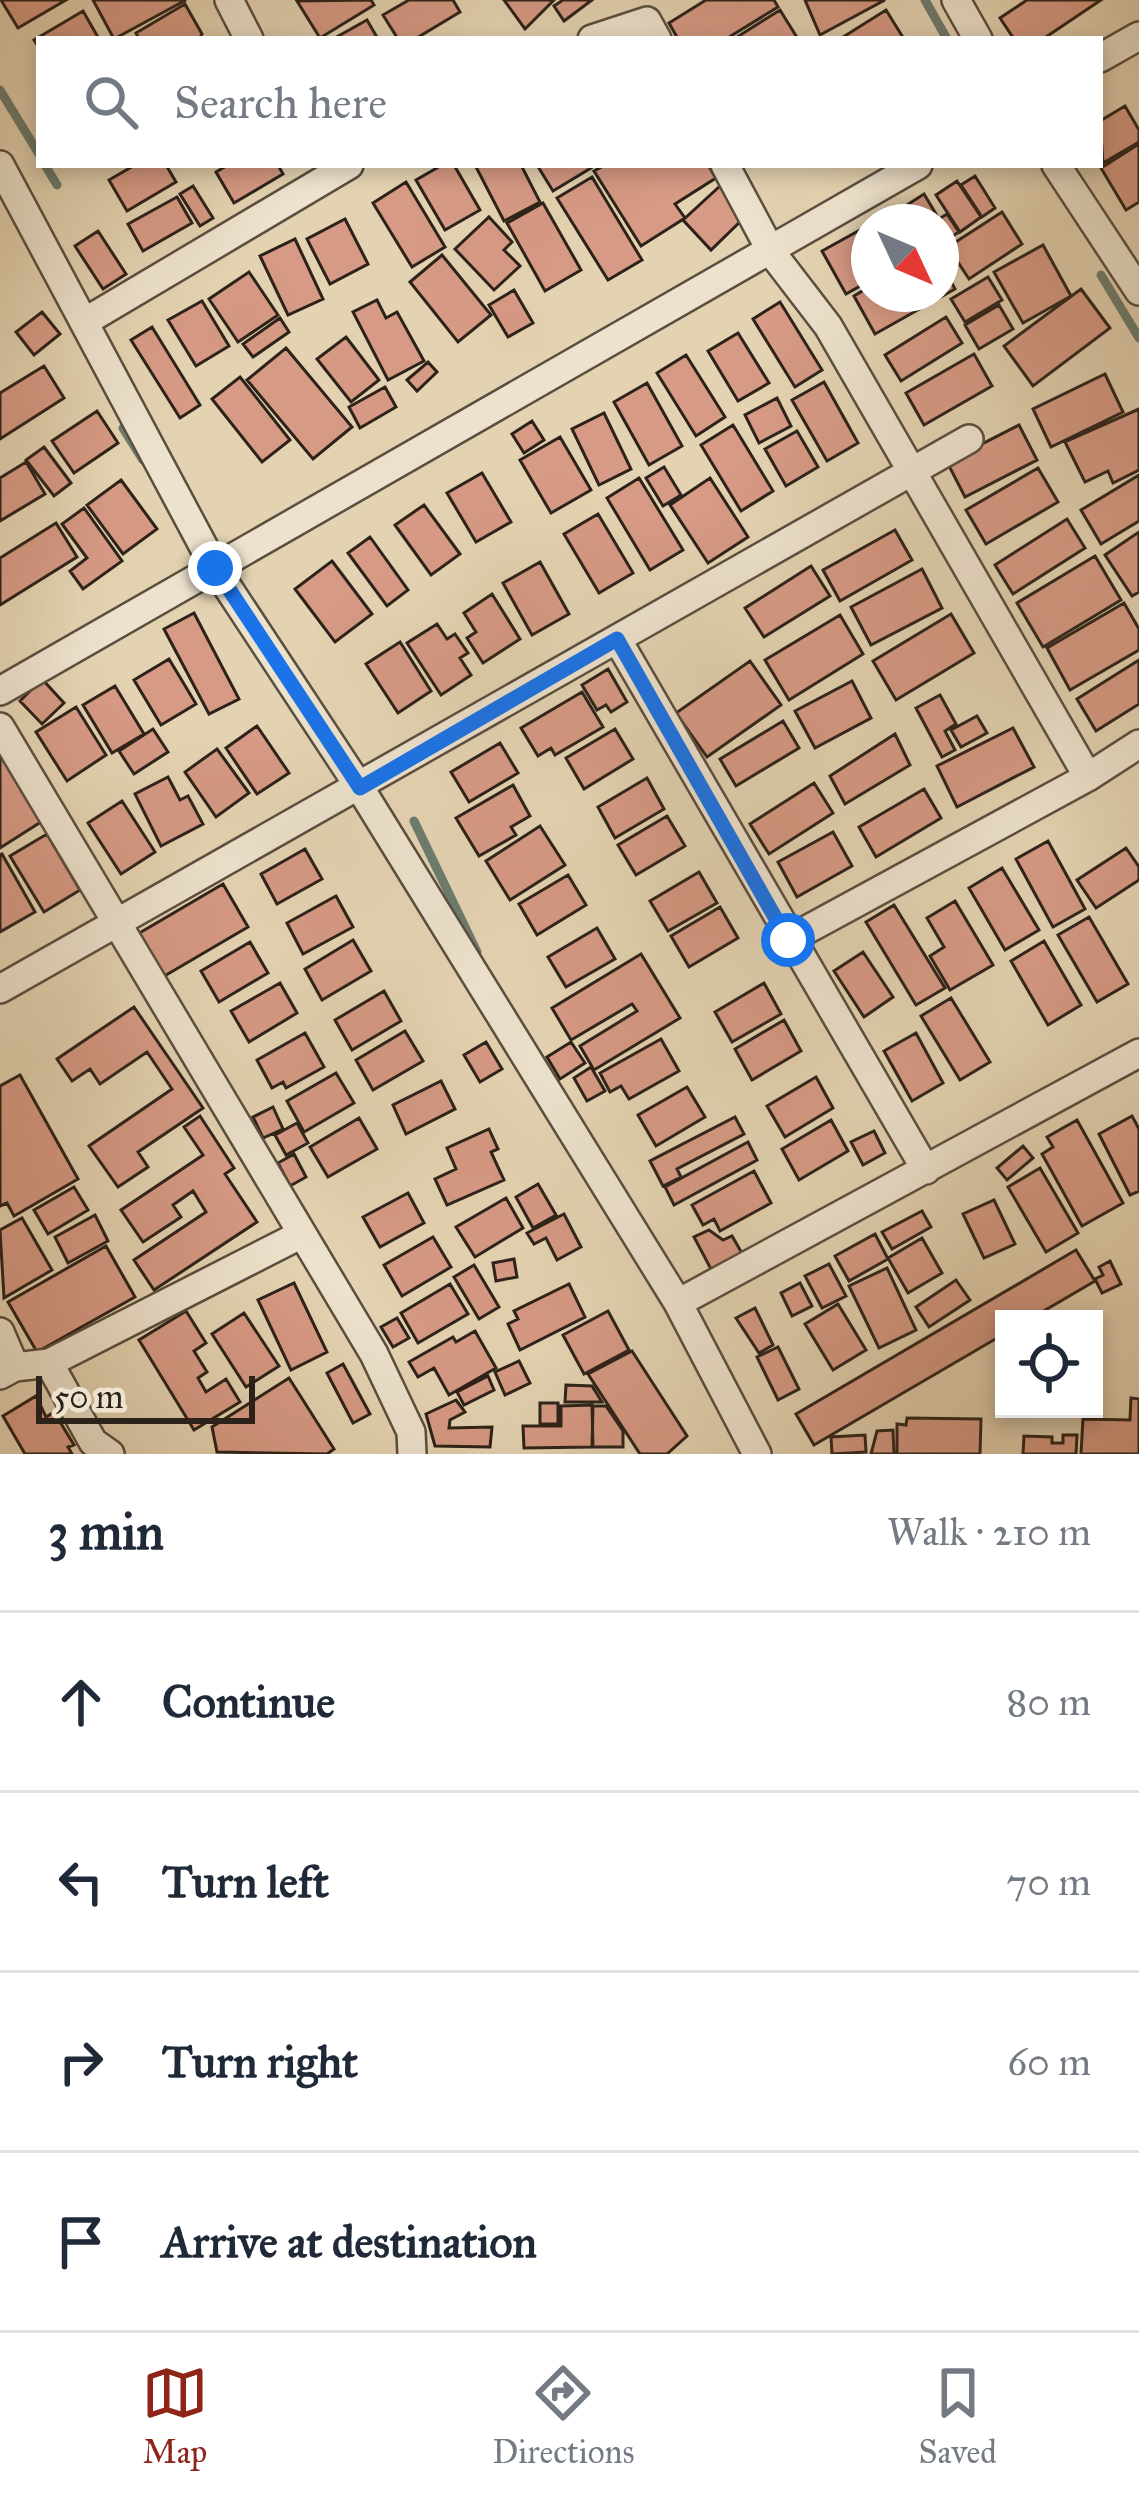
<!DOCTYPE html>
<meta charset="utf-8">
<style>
body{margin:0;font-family:"IM FELL Great Primer",serif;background:#f2f2f3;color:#1f2937}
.controls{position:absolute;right:36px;bottom:36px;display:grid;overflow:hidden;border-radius:0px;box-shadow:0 6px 18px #0003}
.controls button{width:108px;height:108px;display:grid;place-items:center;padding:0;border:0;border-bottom:3px solid #e0e1e3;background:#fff;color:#1f2937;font:60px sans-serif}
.compass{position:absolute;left:851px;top:204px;width:108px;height:108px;border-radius:50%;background:#fff;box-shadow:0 6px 18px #0003;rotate:134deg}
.scale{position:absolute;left:36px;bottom:30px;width:219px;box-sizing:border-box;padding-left:12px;border:6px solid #2c2219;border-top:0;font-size:33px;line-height:42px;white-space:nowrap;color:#2c2219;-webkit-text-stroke:9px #ede2cd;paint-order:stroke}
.stop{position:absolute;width:36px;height:36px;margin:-27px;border:9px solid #1a73e8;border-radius:50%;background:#fff}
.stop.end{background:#1a73e8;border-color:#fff;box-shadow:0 3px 12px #0008}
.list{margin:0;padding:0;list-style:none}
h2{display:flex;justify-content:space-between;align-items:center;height:156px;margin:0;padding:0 48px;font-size:51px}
h2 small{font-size:39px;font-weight:400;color:#747a83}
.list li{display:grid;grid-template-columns:78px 1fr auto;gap:36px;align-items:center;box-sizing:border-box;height:180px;padding:0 48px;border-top:3px solid #e0e1e3}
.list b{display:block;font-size:45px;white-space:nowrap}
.list em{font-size:39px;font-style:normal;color:#747a83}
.icon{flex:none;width:66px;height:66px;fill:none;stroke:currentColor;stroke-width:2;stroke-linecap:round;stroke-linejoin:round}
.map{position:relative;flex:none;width:1139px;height:1454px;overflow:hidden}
.search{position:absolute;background:#fff;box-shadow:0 6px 18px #0003;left:36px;right:36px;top:36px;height:132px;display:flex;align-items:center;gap:30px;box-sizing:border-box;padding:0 42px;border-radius:0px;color:#747a83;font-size:45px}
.sheet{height:876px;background:#fff}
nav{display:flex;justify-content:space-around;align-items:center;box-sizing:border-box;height:168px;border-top:3px solid #e0e1e3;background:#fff;font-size:33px;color:#747a83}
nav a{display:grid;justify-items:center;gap:6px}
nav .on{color:#8f2418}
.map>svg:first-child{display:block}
</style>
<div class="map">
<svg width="1139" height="1454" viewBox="0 0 1139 1454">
<rect width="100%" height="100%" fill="#e4d3b2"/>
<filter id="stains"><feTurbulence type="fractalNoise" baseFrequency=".00167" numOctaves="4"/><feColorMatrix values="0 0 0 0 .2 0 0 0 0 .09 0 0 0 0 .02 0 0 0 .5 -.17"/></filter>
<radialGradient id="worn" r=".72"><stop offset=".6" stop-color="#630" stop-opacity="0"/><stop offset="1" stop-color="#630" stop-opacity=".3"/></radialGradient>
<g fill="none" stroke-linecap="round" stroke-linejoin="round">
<path stroke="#6c7c6f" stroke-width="9" d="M925,0L947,39
M0,90L39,154
M45,165L57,185
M1101,275L1139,338
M123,428L143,460
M414,821L477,952"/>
</g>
<path fill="#d79a85" stroke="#2c2219" stroke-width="3" d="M1,0H66L18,28Z
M93,0H186L114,39Z
M371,0L374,5L320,38L297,1Z
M409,0H453L460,12L415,39H398L383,15Z
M504,0H554L525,29Z
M563,0H592L564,21L554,6Z
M706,0H774L778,7L726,39H678L669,23Z
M805,0H885L820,35Z
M1027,0H1101L1043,39H1014L1000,18Z
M185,4L202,34L199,39H139L136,33Z
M780,10L798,39H734Z
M886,10L904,39H840Z
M83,11L99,39H39V48L34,40Z
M367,20L378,39H333Z
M1125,106L1139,130V142L1103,163L1100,121Z
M1139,144V202L1126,210L1101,168Z
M135,165H166L176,182L127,211L109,180Z
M228,165H278L283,174L234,203L216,172Z
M442,165H454L480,210L445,230L416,180Z
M475,165H521L540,202L504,221Z
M537,165H589L591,168L553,191Z
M605,165H708L716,178L675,204L685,218L641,246L594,171Z
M975,176L995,208L982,217L961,185Z
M592,177L642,260L608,280L557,198Z
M957,181L981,217L960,232L936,195Z
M406,182L445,247L412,267L373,203Z
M193,186L213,218L200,226L180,194Z
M720,186L748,214L711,250L683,220Z
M924,194L939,219L947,214L959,232L941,243V222H917L907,205Z
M177,197L192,223L143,251L128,224Z
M543,203L581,270L545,291L507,223Z
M1002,212L1022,244L969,279L948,247Z
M489,217L512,242L504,250L520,266L494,290L455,249Z
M345,219L368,264L330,284L307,239Z
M869,225V281L846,294L822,251Z
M98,231L126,274L103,289L75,246Z
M295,239L323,299L288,315L260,256Z
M1043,245L1071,296L1023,323L994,272Z
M442,255L491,315L458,342L410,282Z
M941,263L955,289L875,334L854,296L869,287V294H941Z
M249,272L278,315L238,342L209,299Z
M988,277L1002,300L965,322L951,299Z
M1081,289L1110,328L1033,386L1004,346Z
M514,290L533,323L508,337L489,305Z
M377,300L386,318L397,312L424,361L388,380L353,312Z
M202,301L229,346L196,366L168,320Z
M780,302L822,370L795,387L753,319Z
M999,305L1013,329L979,349L965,325Z
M42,312L60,334L34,355L16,332Z
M946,317L962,343L901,381L885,355Z
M280,318L289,332L253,357L243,344Z
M152,327L200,405L180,418L131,340Z
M738,333L769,383L738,401L708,351Z
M346,337L379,380L351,402L317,359Z
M286,348L352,427L313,459L247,380Z
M974,354L992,386L924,425L906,393Z
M686,355L725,417L696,436L657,373Z
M428,362L437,372L417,391L407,380Z
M44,366L64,398L0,439V393Z
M1105,374L1123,412L1051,447L1033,409Z
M240,377L290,440L262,462L212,399Z
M824,382L858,443L827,461L792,400Z
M647,383L682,446L649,465L614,402Z
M385,387L396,407L360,428L349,407Z
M777,398L791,426L759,443L745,415Z
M1139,409V470L1113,483L1108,471L1085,482L1065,442Z
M97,411L118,443L74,473L52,441Z
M604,413L631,469L599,485L572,429Z
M532,421L544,440L524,453L512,434Z
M733,425L773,491L741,511L701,445Z
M1019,425L1037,460L965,497L947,462Z
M797,431L818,467L786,486L765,449Z
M560,437L591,490L551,513L520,460Z
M44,447L71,483L54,496L26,460Z
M26,462L45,494L0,521V478Z
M664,467L681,495L663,506L646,478Z
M1038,468L1058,502L986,544L966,510Z
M482,473L511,522L476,542L447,493Z
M1139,475V521L1101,544L1081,510Z
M639,478L683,550L650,570L607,498Z
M710,478L748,537L708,563L670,505Z
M121,480L157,529L123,554L87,505Z
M424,505L460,554L431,575L395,525Z
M84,508L122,561L83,589L70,571L87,558L62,524Z
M598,514L633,573L599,593L564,534Z
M1067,519L1085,548L1013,594L995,565Z
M56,523L77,557L0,605V558Z
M895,530L912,560L840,601L823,570Z
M1139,532V592L1132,596L1105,555Z
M370,537L408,590L387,606L348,553Z
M1095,556L1121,600L1043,647L1017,603Z
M332,561L372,614L335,642L295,589Z
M540,562L569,614L532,635L503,583Z
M811,566L830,596L764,637L745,608Z
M922,569L942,608L871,645L851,607Z
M492,594L520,639L483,663L467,638L476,632L464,613Z
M1124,603L1139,629V650L1070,690L1047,648Z
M194,613L239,699L209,714L164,629Z
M951,614L974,653L896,700L873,661Z
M840,615L863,654L789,700L765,660Z
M437,624L447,639L455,634L468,653L460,658L471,675L441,695L407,643Z
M400,642L431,691L398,713L366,664Z
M169,659L196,704L161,725L134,680Z
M1139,660V704L1096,731L1077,699Z
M750,661L781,705L707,757L676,713Z
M608,669L627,702L611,712L606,705L597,710L582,685Z
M42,679L64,703L42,724L20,701Z
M852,681L871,718L815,748L795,711Z
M115,686L144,734L112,753L83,705Z
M582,692L603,727L555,755L551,748L538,756L521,728Z
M940,695L956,724L945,731L955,750L942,757L916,708Z
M76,707L106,755L67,781L36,732Z
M977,716L987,733L961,747L951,730Z
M783,721L799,748L736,786L720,759Z
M257,726L289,773L257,794L226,748Z
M1013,728L1034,767L957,807L937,766Z
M153,729L168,752L134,774L119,751Z
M615,729L633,759L584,789L566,758Z
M895,734L910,765L845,804L830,776Z
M500,743L518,773L469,802L451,772Z
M217,749L249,793L216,817L185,772Z
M0,750L44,820L0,848Z
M168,777L180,800L188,796L203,824L161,846L135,794Z
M647,778L664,809L615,838L598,807Z
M814,783L833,813L769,854L750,824Z
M513,785L530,816L511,827L516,835L479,856L456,818Z
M924,789L941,818L876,857L859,827Z
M122,801L155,852L121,874L88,823Z
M667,816L685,846L636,875L618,845Z
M540,826L565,865L510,900L486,861Z
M833,832L852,866L797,897L778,862Z
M47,834L80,890L44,912L10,856Z
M1048,841L1085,909L1053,927L1016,859Z
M1126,848L1139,867V880L1096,908L1077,880Z
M305,849L322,879L277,904L261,874Z
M2,854L35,912L0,932V855Z
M1002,868L1039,930L1005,950L969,888Z
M699,872L717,903L668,931L650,901Z
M568,875L586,905L537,935L519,904Z
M223,884L248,927L161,978L136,935Z
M336,896L353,927L303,954L287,923Z
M955,901L993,965L950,990L930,956L944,947L927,918Z
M894,905L945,988L916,1005L866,922Z
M720,907L738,938L689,967L671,936Z
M1089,917L1128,984L1097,1002L1058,935Z
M597,928L615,959L566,987L548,957Z
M353,940L371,971L322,1000L305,969Z
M1044,941L1081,1005L1048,1025L1011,961Z
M250,942L268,973L219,1002L201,971Z
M863,952L893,997L864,1017L834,971Z
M641,954L680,1018L594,1070L580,1046L637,1011L632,1004L571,1040L552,1008Z
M280,983L297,1013L249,1042L231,1011Z
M764,983L781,1014L732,1042L715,1012Z
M384,991L401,1021L352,1050L335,1020Z
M951,998L990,1062L960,1080L921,1016Z
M134,1007L203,1108L138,1152L148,1167L118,1187L89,1146L172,1089L147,1052L100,1084L90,1069L72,1081L57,1059Z
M784,1020L801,1051L752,1080L735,1049Z
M405,1031L423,1061L373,1090L356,1060Z
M305,1033L324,1067L286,1088L283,1082L272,1088L257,1060Z
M916,1033L943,1083L912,1101L884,1051Z
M661,1039L679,1071L629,1099L621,1086L610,1092L600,1073Z
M486,1042L502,1069L480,1082L464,1055Z
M571,1042L585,1063L560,1079L547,1057Z
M591,1067L605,1091L587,1101L574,1078Z
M336,1073L354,1103L304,1132L287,1101Z
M20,1075L78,1179L14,1216L7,1203L0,1206V1086Z
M816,1077L833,1108L785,1137L767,1106Z
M441,1081L455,1109L406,1134L393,1105Z
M687,1087L705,1117L656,1146L638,1115Z
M273,1107L283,1129L263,1138L253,1117Z
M200,1116L234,1168L225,1174L257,1222L154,1290L134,1260L206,1212L193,1191L173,1205L181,1217L143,1242L121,1210L203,1155L184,1127Z
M1132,1116L1139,1129V1191L1130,1195L1099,1134Z
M735,1117L744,1134L677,1169L681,1177L663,1186L650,1161Z
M359,1118L377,1149L328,1177L310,1147Z
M831,1120L848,1151L799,1180L782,1149Z
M1077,1120L1123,1203L1082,1226L1042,1154L1053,1147L1047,1137Z
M297,1123L308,1143L286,1155L275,1135Z
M489,1129L498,1149L491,1152L504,1180L447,1205L435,1179L456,1169L447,1148Z
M874,1131L885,1153L863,1165L851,1142Z
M748,1142L757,1160L674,1205L665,1187Z
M1023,1146L1033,1158L1007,1180L997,1168Z
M294,1154L306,1177L290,1186L278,1163Z
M1040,1168L1078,1233L1046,1252L1008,1187Z
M754,1171L771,1203L720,1231L714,1219L703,1225L692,1205Z
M538,1184L556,1215L533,1228L516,1197Z
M74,1187L88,1210L48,1234L34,1210Z
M408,1193L424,1223L380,1247L363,1217Z
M506,1198L523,1228L475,1257L456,1227Z
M994,1200L1015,1244L984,1258L963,1214Z
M922,1211L931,1227L892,1249L882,1232Z
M564,1214L581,1247L557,1260L546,1238L534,1244L527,1233Z
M95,1215L108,1241L68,1263L55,1237Z
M22,1218L52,1270L4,1298L0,1230Z
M709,1230L723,1240L732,1236L743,1255L712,1271L694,1237Z
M875,1234L888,1259L849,1281L835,1256Z
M433,1237L451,1267L402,1296L384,1265Z
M922,1238L942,1273L908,1293L888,1258Z
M106,1246L135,1297L37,1352L8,1302Z
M1076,1250L1095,1281L1030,1319H1004V1334L814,1445L796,1414Z
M514,1259L517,1277L496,1281L493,1263Z
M1110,1261L1121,1284L1102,1293L1095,1279L1103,1275L1099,1267Z
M829,1264L846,1296L822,1308L805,1276Z
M474,1265L499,1307L479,1319L454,1277Z
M887,1268L916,1330L879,1348L849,1286Z
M956,1280L970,1300L929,1327L916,1307Z
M294,1283L327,1352L291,1370L258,1300Z
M800,1283L812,1306L792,1316L781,1293Z
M450,1284L468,1314L418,1343L401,1313Z
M569,1284L585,1317L520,1350L508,1324L518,1319L514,1311Z
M838,1304L866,1350L833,1370L805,1324Z
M755,1308L773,1345L759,1353L736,1318Z
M186,1311L206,1343L194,1351L207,1372L198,1378L206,1392L226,1379L240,1402L194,1430L139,1340Z
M608,1311L629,1350L584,1374L563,1335Z
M244,1313L279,1366L246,1387L212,1334Z
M397,1318L409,1338L393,1347L381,1327Z
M475,1331L496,1368L449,1395L434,1368L418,1377L409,1362L453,1337L456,1342Z
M778,1347L799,1389L778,1400L757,1357Z
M632,1351L687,1436L667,1454H640L588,1374Z
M519,1361L530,1383L505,1395L495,1372Z
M343,1364L370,1414L353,1423L327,1373Z
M488,1376L494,1390L464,1405L457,1392Z
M289,1378L334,1449L327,1454L217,1452L212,1427Z
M566,1385L592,1386L602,1402H565Z
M36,1396L46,1417L54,1412L74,1445L68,1447L72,1454H25L3,1416Z
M1131,1398L1139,1399V1454H1081L1083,1419L1130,1420Z
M456,1400L465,1412L450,1420L449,1428L492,1427L490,1447L435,1446L426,1414Z
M540,1403H558V1424H540Z
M592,1405L593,1447L524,1448L523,1426H561V1406Z
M593,1406H606L623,1431V1447H592Z
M907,1418L981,1419L980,1454H897V1424L906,1425Z
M893,1430L894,1454H871L877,1431Z
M865,1435L866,1452L832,1454L831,1437Z
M1063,1435H1077L1076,1454H1023L1024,1436L1052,1437V1443H1063Z"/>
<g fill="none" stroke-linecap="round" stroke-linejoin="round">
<defs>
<path id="minor" d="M229,0L249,39
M956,0L978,39
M592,39L647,21L657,39
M1100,58L1139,36
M0,165L215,568L360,788L678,1303L757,1454
M725,165L772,253L828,326L1088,777
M1056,165L1139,291
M86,321L349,165
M617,639L926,1170
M0,691L918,165
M0,727L374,1354L411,1432L412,1454
M788,940L1088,777L1139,744
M0,989L969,439
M678,1303L1139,1053
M0,1332L15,1367
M49,1363L93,1442L110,1454
M0,1375L15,1367L49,1363L302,1234"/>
</defs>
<use href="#minor" stroke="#5a4e3f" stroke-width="32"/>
<use href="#minor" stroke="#ede2cd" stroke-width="27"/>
</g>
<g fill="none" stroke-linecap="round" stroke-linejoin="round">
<path stroke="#1a73e8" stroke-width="15" d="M215,568L360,788L617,639L788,940"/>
</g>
<rect width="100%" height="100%" filter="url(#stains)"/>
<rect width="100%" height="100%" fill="url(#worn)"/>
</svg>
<div class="controls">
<button><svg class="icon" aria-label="locate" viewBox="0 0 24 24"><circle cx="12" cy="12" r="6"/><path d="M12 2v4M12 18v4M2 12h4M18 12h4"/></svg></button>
</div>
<svg class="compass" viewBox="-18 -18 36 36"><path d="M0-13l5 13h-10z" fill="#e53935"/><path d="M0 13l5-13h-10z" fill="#747a83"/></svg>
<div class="scale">50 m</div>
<div class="stop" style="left:788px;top:940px"></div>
<div class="stop end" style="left:215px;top:568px"></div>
<div class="search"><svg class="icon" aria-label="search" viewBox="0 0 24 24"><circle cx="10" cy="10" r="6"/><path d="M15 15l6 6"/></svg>Search here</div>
</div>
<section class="sheet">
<h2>3 min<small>Walk · 210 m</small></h2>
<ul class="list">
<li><svg class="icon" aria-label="ahead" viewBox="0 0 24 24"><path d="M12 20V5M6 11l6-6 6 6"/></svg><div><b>Continue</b></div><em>80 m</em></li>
<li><svg class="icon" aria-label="left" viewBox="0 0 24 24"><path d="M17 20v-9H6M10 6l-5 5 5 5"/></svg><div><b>Turn left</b></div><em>70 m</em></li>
<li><svg class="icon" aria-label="right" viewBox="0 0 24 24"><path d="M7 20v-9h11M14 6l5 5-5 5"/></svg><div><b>Turn right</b></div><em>60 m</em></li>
<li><svg class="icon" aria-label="arrive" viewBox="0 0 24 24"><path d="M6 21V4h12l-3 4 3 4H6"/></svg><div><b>Arrive at destination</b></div></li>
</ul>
</section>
<nav>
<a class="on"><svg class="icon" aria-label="map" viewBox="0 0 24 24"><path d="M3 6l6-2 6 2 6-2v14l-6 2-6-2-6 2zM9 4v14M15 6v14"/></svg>Map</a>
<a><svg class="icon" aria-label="directions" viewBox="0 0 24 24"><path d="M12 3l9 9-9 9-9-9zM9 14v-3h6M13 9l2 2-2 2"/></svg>Directions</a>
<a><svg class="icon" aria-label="saved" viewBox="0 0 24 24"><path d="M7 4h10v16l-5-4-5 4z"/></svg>Saved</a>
</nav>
